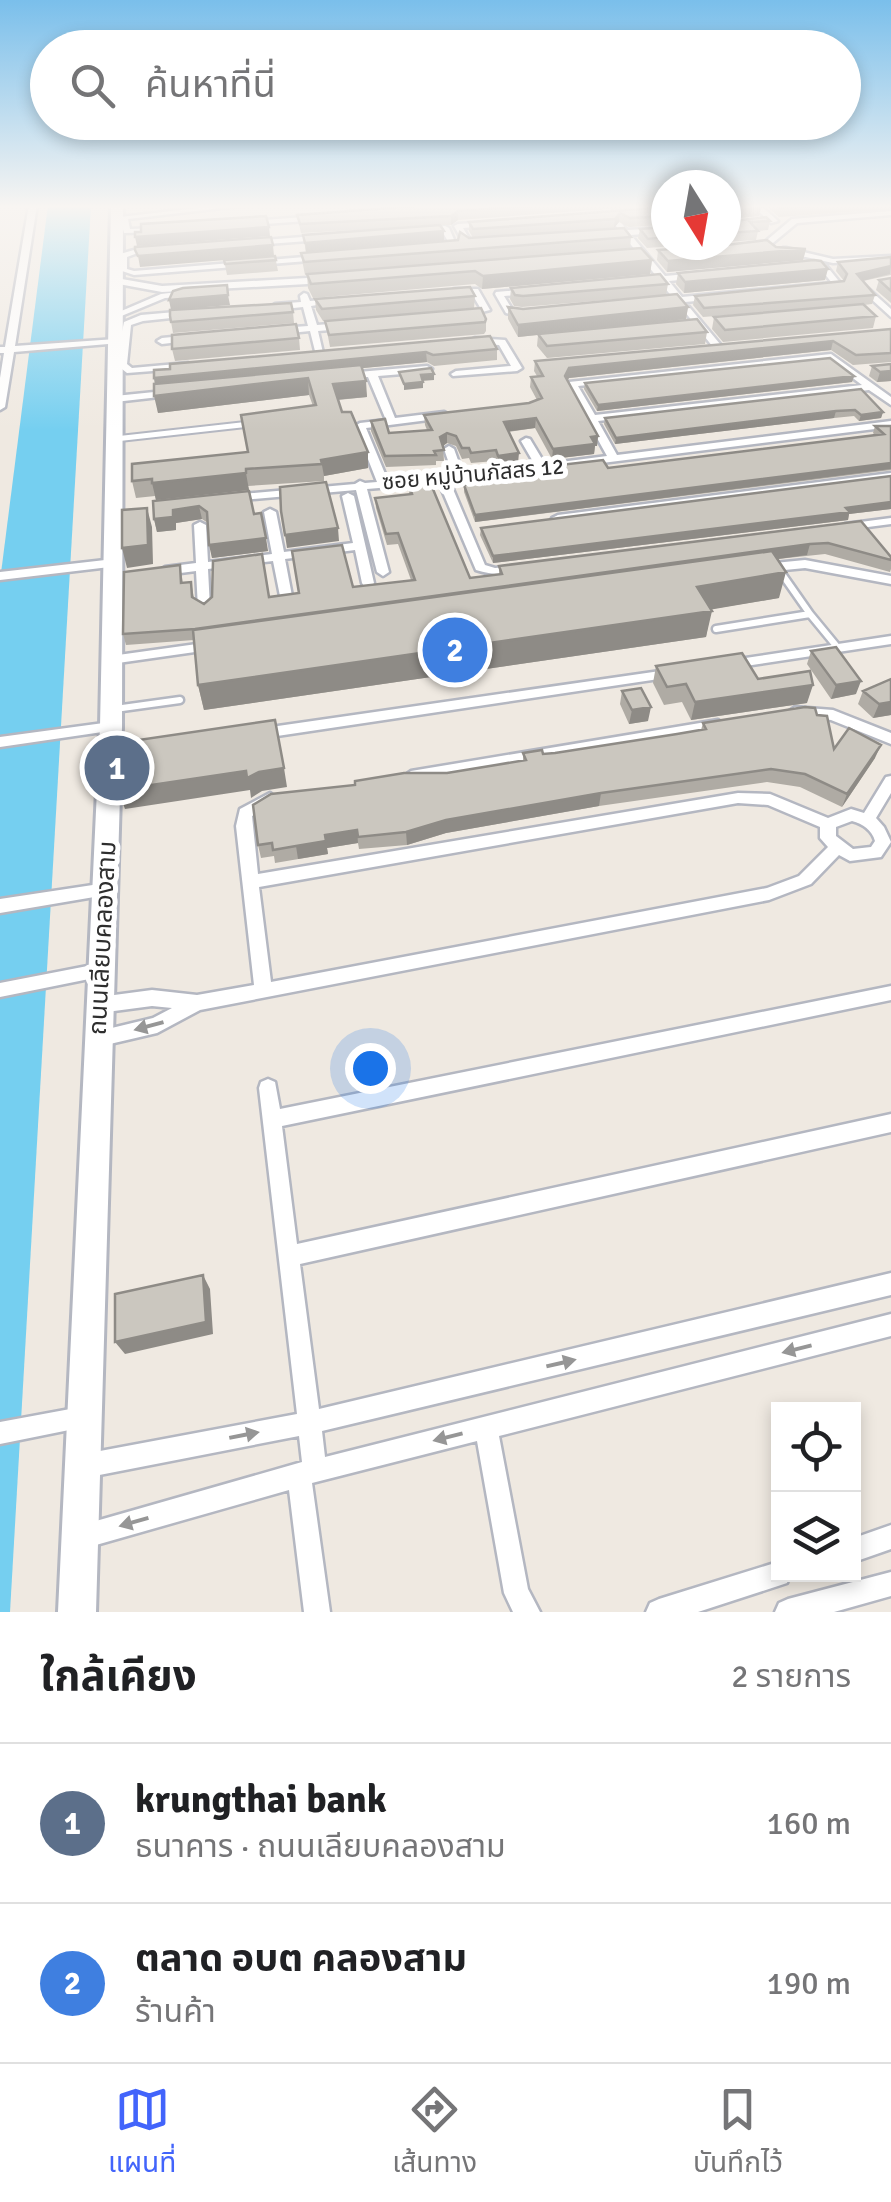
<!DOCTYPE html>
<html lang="th">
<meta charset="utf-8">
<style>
body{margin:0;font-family:Signika,"Noto Sans Thai",sans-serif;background:#f2f2f2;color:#202124}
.controls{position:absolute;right:30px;bottom:30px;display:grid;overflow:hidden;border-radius:0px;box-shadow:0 5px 15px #0003}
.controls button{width:90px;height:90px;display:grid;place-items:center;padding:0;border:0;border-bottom:2px solid #e0e0e0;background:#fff;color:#202124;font:50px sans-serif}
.compass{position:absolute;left:651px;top:170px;width:90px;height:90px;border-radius:50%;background:#fff;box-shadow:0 5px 15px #0003;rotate:169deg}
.you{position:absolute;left:370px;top:1068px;width:35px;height:35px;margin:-25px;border:8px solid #fff;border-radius:50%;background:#1a73e8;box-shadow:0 0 0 15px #1a73e833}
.badge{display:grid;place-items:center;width:65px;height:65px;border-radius:50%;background:#4264fb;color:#fff;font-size:32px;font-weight:700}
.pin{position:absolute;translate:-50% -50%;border:5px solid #fff;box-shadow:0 2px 10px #0006}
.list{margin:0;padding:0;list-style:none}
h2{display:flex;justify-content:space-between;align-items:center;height:130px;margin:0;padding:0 40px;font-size:42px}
h2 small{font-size:32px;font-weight:400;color:#757577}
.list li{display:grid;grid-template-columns:65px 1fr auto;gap:30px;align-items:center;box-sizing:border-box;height:160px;padding:0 40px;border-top:2px solid #e0e0e0}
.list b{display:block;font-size:38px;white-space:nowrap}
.list p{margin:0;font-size:32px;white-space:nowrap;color:#757577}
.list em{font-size:32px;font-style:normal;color:#757577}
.icon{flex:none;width:55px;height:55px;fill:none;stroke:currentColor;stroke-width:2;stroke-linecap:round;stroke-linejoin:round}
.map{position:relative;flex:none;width:891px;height:1612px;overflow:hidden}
.search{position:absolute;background:#fff;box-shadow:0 5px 15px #0003;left:30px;right:30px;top:30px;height:110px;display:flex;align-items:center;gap:25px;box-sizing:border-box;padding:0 35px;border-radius:55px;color:#757577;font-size:38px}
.sheet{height:450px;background:#fff}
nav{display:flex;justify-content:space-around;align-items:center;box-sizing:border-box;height:140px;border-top:2px solid #e0e0e0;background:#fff;font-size:28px;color:#757577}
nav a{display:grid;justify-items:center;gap:5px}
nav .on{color:#4264fb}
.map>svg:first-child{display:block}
</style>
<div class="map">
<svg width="891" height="1612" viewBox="0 0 891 1612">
<rect width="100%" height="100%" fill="#efe9e1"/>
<path fill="#75cff0" d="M48,205H91L10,1612H0V581Z"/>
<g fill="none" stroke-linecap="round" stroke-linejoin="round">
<defs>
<path id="lane-far1" d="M115,439L250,424
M781,573L783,576"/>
<path id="lane" d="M782,574L810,614
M716,629L810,614L838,648
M115,709L180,700"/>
<path id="street" d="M29,205H37L15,346L116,339L120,342L124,322L141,315L187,311L190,312V316L143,321L131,325L127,364L132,368L188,363L193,366L191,368L127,373L117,365L120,343L14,352L5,407L0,410V378L4,353H0V347H5Z
M224,205H248L128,219L130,229L160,228L157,232L124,233L120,217Z
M599,205H607L627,230L666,228V232L631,235L665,276L811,263L825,264L842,285L838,288L685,302L725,350L720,353L717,352L677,302L522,317L506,313L495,294L496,292L657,277L623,235L604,236V232L620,231ZM811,267L820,268L832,283L682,297L669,281ZM660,282L673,298L522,311L512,309L504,296Z
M752,205H760L778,221L771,223Z
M891,211V215L797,223L768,247L761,245L792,219Z
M317,216L320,220L250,225L246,223L250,221Z
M491,222L488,226L463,228L472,243L478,245L466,247L454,226L458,224Z
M445,226L449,228L458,249L134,275L119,270L120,254L134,250ZM442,231L450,245L134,271L127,269V257L135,254Z
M786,248L833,259L891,256V260L833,263L783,252V248Z
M116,278L162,286L325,277L329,280L325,283L162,292L113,283L112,281Z
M861,282L891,309V317L858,287V283Z
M454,289H478L490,310L462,317V313L481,309L472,294H451L450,292Z
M178,292L182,295L181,297L165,298L119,317L112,315L161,294Z
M304,293L307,294L310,301L331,299L335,302L311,306L317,325L342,323L346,326L342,329L318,331L324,357L316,355L310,331L280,334L275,331L280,328L308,326L303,307L275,310L271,307L275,304L301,302L300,296Z
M193,335L198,338L196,340L162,344L157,341L162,338Z
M475,338L505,340L522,368L517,371L453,376L451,374L456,371L511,366L499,345L472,343L470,341Z
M831,354L891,397V405L869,390L598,421L617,455L891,421V427L450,482L485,565L495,568L519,566V572C503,575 492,575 476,570L439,483L367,489L389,572L383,576L377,572L356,490L231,501L225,498L231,495L355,484L360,481L365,483L377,482L355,426L360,423L386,420L368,377L344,378V374L347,373L427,366L432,369L427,372L378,376L395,418L444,412L449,415L444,418L366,428L388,481L453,475L444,449L449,446L454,449L463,474L535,465L521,441L526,438L530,439L545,464L607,456L567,384L569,382ZM829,360L862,385L595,415L578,386Z
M174,390L179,393L177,395L115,402L110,399L115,396Z
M891,473V479L558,521L552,518L558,515Z
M348,493L354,496L374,583L372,586H364L362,583L355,550L285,559L292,596L286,600L280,596L273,561L208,569L210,608L204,612L198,608L196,571L165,575L159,571L165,567L196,563L194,525L200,522L206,525L208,562L272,554L264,512L270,509L276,512L284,552L353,543L342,496Z
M891,518V524L845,530L839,527L845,524Z
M114,559L120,563L118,566L0,580V572Z
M805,560L891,576V584L805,568L764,572L758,568L764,564Z
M891,636V644L732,668L725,664L732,660Z
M211,642L217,646L216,649L111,664L104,660L111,656Z
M674,669L681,673L679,676L257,739L250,734L257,729Z
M795,707L833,710L891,733V744L831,720L790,715L788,712Z
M718,720L725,725L723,728L411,781L404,776L411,771Z
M111,722L116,724L118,727L116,730L0,747V737Z
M891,776V793L876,818L884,827L891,842L881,857L850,861L839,855L811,884L769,900L200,1010L157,1033L97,1047L91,1045L88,1039L91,1033L153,1018L172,1008L152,1006L99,1013L93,1010L90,1005L93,1000L99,997L152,990L197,995L254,985L236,826L240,809L270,793L277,799L275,803L252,816L258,874L738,793L770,794L828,818L851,809L864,813L886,777ZM738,803L768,805L820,827V838L828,847L799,876L767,888L271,982L259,887ZM852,821C863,824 872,830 875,841L871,847L853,849L836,836V827Z
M106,883L112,884L114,889L112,894L0,913V899Z
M103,963L109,965L112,970L109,975L0,997V983Z
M891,986V1000L282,1126L297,1244L891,1114V1132L300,1264L319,1409L891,1273V1295L322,1431L325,1457L891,1314V1336L499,1436L528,1589L540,1612H513L504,1593L477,1441L312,1483L330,1612H304L289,1490L82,1549L73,1546L70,1537L73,1528L82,1525L302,1462L299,1436L84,1478L76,1474L72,1466L76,1458L84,1454L297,1414L259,1088L261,1082L268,1079L275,1082L280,1109Z
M81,1407L89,1410L92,1418L89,1426L0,1444V1422Z
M891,1525V1549L854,1562V1538Z
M778,1562V1574H790L787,1583L778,1586L698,1612H646L650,1603L659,1599Z
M891,1572V1596L834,1612H775L779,1603L788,1599Z"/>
<path id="secondary" d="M111,205H123L122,727L96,1612H58L100,727Z"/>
</defs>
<use href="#lane-far1" stroke="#b4b7c1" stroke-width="9"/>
<use href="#lane" stroke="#b4b7c1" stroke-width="11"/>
<use href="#street" stroke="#b4b7c1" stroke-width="5"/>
<use href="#secondary" stroke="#b4b7c1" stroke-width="6"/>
<use href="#lane-far1" stroke="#fff" stroke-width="5"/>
<use href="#lane" stroke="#fff" stroke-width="6"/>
<use href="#street" fill="#fff" fill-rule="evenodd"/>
<use href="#secondary" fill="#fff" fill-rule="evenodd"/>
</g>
<path fill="#afaba4" d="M430,205H660L458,220L451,225H440L444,242L469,238L631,237L630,248L652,260L650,274L482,289L475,284L313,298L308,288L307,275H305L303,265L301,253L306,252L303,235L395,228L301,233L297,215Z
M726,205L761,207L759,216L727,219L728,222L770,221L768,230L758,231L756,240L726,242Z
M765,205H891V209L779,217Z
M666,207V225L629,227L619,222L614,228L473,238L469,231V222Z
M666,227V245H688L647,248L638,238L640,229Z
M776,247L806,249L803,260L667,272L657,260L658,250Z
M275,256L278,271L227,275L224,260Z
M891,257V275L863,281L875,295L872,304L864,305L876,316L873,328L723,342L712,329L714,317L808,309L703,317L693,305L695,296L844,281L836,271L838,262Z
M678,273L825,280L684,293L676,284Z
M891,278V303L876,290L879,280Z
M668,284L666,295L522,307L514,306L510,299L511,288Z
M475,296L474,308L323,321L316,310L315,299Z
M508,307L523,309L688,307L686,319L595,329L707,332L705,344L547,358L537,346L538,335L518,337L508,319Z
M293,312L294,323L173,333L170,316Z
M486,319V331L484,334L330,347L325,321Z
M891,329V362L853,365L831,350L569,378L567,380L598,436L597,446H595L594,454L552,459L535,428L508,432L518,463L498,466L495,461L471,463L469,458L462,459L456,446L447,443L443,446L444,461H436V465L386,467L371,431V421L389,433L427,430L425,425L424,415L529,403L537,400L530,387L531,377L537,376L534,371L535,361Z
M299,338L300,350L175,361L172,349Z
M497,349V360L434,366L427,362L362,368L367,397L338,400L342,412L368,452V468L324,476V481L248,486L249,490L156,500L155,496L136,498L132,481L247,452L313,406L309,395L158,413L154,378L170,369V364Z
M891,364V381L877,382L869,376L872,366Z
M854,376L852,382L597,411L584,389L585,383Z
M861,389L883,412L881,418L859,421L854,416L834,418L615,444L604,424L605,418Z
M875,426H891V470L475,522L464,492V485L505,481L504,472L528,477L560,474V465L608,468L875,435L873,433Z
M891,476V509L849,514L848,520L493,563L480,535L481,528Z
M409,484L470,578L499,574V566L861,521L891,557V569L890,572L825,554L778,559L779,598L711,609L706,637L204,710L198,685L194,640L126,645L123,634L180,565L183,583L191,582L194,598L204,604L411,580L398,544L387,545L376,508L375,498L409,494Z
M249,491L254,514L268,551L212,558L208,523L202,519L176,523V530L157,532L154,519Z
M811,651L856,694L831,699L807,664Z
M656,666L758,679L807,703L691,720L682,702L664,705L653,683Z
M891,679V715L873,718L858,704L863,691Z
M622,691L648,721L629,724L620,704Z
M817,715L834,749L875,758L842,807L800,787L767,782L599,806L446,833L407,845L359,849L358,843L327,848L328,854L275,863L274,856L261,858L258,845L355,785L447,773L523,760V753H555L701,730L703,723Z"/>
<path fill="#8e8b86" d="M761,207L759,216L726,219L727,210Z
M458,211V220L451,225V216Z
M620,213L619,222L614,228L615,219Z
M269,227L270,236L137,246L135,237Z
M444,231V242L306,253L305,243Z
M273,245L274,256L140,267L138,256Z
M806,249L803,260L667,272L668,261Z
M652,260L650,274L482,289L483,276Z
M891,266L890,274L854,283L857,274Z
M828,269L825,280L684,293L685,282Z
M228,295L230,305L171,310L169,300Z
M688,307L686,319L518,337V325Z
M833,341L831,350L569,378L564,386L565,376L569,368Z
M426,352L427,362L156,388L154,378Z
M891,371V381L877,382L880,372Z
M434,374V380L421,381V375Z
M854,376L852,382L597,411L598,405Z
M308,378L309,395L158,413L154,396Z
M366,381L367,397L334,400L333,384Z
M423,382V388L404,390V384Z
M836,411L834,418L615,444L616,438Z
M883,412L881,418L859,421L861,415Z
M536,418L535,428L503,432L504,422Z
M447,433V443L440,448V437Z
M598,436L597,446H595L594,454L552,459L553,449L591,437Z
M368,452V468L324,476L321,460Z
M519,453L518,463L498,466V456Z
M891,463V469L475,522V515Z
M246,473L249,490L156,500L152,483Z
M891,502V509L849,514L848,520L493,563V556Z
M199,506L202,519L176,523V530L157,532L154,519L173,510Z
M147,508L152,527L153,564L127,568L122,548Z
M338,528L339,541L287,548L285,535Z
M266,538L268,551L212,558L209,545Z
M810,544L807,555L197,640Z
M786,572L779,598L691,613L697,587Z
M712,611L706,637L204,710L198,685Z
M861,681L856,694L831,699L836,685Z
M813,685L807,703L691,720L695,702Z
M891,702V715L873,718L879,704Z
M651,707L648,721L629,724L632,710Z
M881,745L875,758L842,807L847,794Z
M284,768L287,787L262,791L251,798L250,790L125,809L118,790L246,771L259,772Z
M601,793L599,806L446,833L407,845L406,832L446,820Z
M357,830L358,843L327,848L328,854L298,859L296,846L325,835Z
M203,1275L210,1289L213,1334L125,1354L115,1342Z"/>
<path fill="#cbc7bf" stroke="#8e8b86" stroke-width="2.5" d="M430,205H543L458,211L451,216L300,224L297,215Z
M726,205H758L761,207L726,212Z
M777,205H827L781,208Z
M666,207V216L630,218L620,213L615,219L473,229L469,222Z
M266,216L269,227L135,237V232H141V224Z
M766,217L770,221L750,222L758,231L726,233V218L728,222Z
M440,225L444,231L305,243L303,235Z
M666,227V237L648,239L640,229Z
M624,228L631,237L304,262L301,253L458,240L460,232L469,238Z
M271,237L273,245L138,256L135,250V247Z
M767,240L776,247L806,249L668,261L658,250L726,245Z
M641,248L652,260L483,276L475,271L311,284L307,274Z
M275,256L276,260L225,264L224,260Z
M891,257V266L857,274L875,295L704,308L695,296L844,281L847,274L838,262Z
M814,260L821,261L828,269L685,282L678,273Z
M660,274L668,284L523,296L515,295L511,288Z
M891,278V291L879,280Z
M227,285L228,295L169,300L173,291L183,288Z
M470,287L475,296L322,309L315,299Z
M677,294L688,307L518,325L508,307L523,309Z
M291,303L293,312L171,322L170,316V310Z
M863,304L876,316L725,330L714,317Z
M481,308L486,319L485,322L329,335L325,321Z
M697,319L707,332L547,346L538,334Z
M296,324L299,338L172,349V335Z
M891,329V353L856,355L833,341L569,368L565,376L598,436L591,437L595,444L553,449L536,418L504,422L519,453L498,456L496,450L471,453L469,448H462L456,436L447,433L440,437L444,450L434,451L436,455L385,456L371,421L385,419L389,433L432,430L424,415L529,403L542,398L531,377L543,376L535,361Z
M490,336L497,349L433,355L426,352L154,378V370L170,369V364Z
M830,358L854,376L598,405L585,383Z
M891,364V371L880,372L872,366Z
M361,365L366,381L333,384L342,412H351L368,452L321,460L322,464L246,469V473L152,483V479L132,481V464L248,452L241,415L316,405L308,378L154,396V384Z
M431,368L434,374L421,375L423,382L404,384L399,372Z
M861,389L883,412L861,415L855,410L836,411L616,438L605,418Z
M875,426H891V463L475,515L464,485L508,480L504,472L525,470L528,477L564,473L560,465L603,460L608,468L884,434Z
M891,476V502L846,508L850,512L493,556L481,528Z
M326,482L338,528L285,535L281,511L280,487Z
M430,482L470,578L502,574L499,566L861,521L891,557V560L828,543L810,544L195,629L123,634L124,572L180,565L181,583L191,582L192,597L204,604L212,597L213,561L262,554L269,597L299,593L292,551L342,545L353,587L415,580L398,533L386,534L375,498L412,494L409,484Z
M249,491L254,514L261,513L266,538L209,545L207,512L199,506L173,510V517L154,519L153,501Z
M147,508L148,545L122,548V510Z
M772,551L786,572L697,587L712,611L198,685L193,630Z
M836,647L861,681L836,685L811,651Z
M742,653L758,679L810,671L813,685L695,702L686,684L667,687L656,666Z
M891,679V702L879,704L863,691Z
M641,688L651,707L632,710L622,691Z
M805,707L815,708L817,715L827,716L834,749L849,728L881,745L847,794L805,774L771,769L601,793L446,820L406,832L358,837L357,830L325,835L326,841L296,846L273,850L272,843L258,845L253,805L271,794L355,785V781L404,773H447L526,760L523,753L542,750L543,754L555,753L677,734L706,729L703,723Z
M275,720L284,768L259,772L247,778L246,771L118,790V743Z
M203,1275L206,1322L115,1342V1294Z"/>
<defs><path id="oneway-solid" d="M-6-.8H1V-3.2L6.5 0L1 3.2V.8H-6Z" transform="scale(2.5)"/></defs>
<g fill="#969696">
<use href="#oneway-solid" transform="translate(149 1026) rotate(165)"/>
<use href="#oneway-solid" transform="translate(797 1349) rotate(166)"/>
<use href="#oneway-solid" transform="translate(561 1363) rotate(-13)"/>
<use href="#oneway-solid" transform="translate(244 1435) rotate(-11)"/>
<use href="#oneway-solid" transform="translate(448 1437) rotate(166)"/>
<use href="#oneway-solid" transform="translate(134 1522) rotate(164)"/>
</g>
<linearGradient id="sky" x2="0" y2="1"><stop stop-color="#7abfeb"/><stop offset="0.48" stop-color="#f8f5f2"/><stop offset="1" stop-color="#f8f5f2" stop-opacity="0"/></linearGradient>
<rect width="891" height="430" fill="url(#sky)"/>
<g text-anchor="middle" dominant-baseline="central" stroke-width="10" stroke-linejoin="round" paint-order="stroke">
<g font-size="22" fill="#2e2e2e" stroke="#fff">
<text transform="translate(473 474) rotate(-5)">ซอย หมู่บ้านภัสสร 12</text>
</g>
<g font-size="25" fill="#2e2e2e" stroke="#fff">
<text transform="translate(102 938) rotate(-87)">ถนนเลียบคลองสาม</text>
</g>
</g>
</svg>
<div class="controls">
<button><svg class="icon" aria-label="locate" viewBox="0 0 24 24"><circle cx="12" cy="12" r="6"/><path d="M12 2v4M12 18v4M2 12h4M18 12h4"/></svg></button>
<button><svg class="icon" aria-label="layers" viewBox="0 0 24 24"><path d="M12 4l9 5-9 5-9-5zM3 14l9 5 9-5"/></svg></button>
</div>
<svg class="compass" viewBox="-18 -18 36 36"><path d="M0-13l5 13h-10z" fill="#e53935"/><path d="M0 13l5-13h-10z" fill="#757577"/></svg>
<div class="you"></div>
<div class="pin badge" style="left:117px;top:768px;background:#5c6f8a">1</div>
<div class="pin badge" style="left:455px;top:650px;background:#3f7fe0">2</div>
<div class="search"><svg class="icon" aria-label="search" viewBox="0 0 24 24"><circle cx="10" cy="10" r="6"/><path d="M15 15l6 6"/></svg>ค้นหาที่นี่</div>
</div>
<section class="sheet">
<h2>ใกล้เคียง<small>2 รายการ</small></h2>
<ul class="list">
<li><span class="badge" style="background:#5c6f8a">1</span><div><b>krungthai bank</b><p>ธนาคาร · ถนนเลียบคลองสาม</p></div><em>160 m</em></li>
<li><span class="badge" style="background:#3f7fe0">2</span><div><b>ตลาด อบต คลองสาม</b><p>ร้านค้า</p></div><em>190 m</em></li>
</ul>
</section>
<nav>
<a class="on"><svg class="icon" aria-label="map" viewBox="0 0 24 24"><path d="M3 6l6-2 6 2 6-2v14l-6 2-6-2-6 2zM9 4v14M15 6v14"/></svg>แผนที่</a>
<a><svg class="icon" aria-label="directions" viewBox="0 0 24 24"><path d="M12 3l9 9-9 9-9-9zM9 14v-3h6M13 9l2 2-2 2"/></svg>เส้นทาง</a>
<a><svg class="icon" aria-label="saved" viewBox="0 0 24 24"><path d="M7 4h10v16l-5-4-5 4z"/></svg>บันทึกไว้</a>
</nav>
